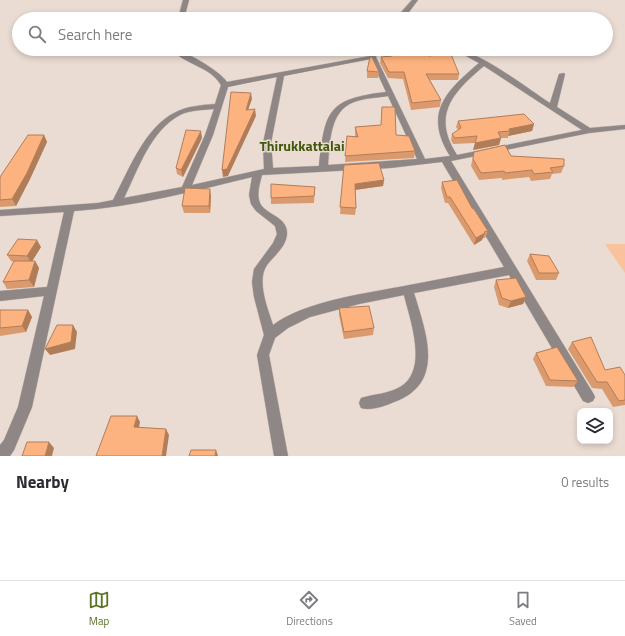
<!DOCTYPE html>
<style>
body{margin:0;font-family:"Titillium Web",sans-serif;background:#f7f7f7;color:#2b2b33}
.controls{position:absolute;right:12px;bottom:12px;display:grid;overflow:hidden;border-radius:8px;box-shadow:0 2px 6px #0003}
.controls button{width:36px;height:36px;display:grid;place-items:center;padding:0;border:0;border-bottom:1px solid #e1e1e2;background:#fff;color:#2b2b33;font:20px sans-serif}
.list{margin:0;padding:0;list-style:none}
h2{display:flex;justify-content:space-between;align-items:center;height:52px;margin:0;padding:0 16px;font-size:17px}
h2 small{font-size:13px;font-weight:400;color:#7c7c81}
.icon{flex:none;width:22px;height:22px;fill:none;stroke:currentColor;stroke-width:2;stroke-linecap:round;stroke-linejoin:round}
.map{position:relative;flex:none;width:625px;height:456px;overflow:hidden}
.search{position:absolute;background:#fff;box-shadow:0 2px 6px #0003;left:12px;right:12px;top:12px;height:44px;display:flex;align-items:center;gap:10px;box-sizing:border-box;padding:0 14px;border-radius:22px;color:#7c7c81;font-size:15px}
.sheet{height:124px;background:#fff}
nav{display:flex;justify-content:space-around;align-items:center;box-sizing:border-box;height:56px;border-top:1px solid #e1e1e2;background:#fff;font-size:11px;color:#7c7c81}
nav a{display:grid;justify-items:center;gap:2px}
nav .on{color:#5a7325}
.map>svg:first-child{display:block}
</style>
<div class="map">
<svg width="625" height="456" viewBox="0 0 625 456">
<rect width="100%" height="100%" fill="#ebdcd3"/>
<path fill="#f9c29c" d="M625,244V273L605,244Z"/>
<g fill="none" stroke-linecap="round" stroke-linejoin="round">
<defs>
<path id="minor" d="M183,0H189L184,19H178Z
M412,0H418L409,12L401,19H395Z
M316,16L326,18L327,19H314V17Z
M171,49C183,49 220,71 227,82L370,56L373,49H379L376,57L425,159L450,156C423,113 446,91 479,63L453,49C477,49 528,89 550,103L559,74L564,73L565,74L557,107L590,128L625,125V129L589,133L451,161L593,393L595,397L593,401L588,403L583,401L509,275L414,293C426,333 446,383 394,402C385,406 371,411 361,408L359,403L361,398C374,394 388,394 400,387C429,370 410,320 404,295L359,304L310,317L288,328L275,338L269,355L288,456H274L257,355L264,335L254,297L252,282L254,269L273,243L277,234L275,226L256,211L251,204L249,195L252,177C194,191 134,207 74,211L32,407L14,450L10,456H0V445L4,440L18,407L44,296L0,301V291L47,287L64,212L0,216V210L98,203L113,200C128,172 145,126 176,112C188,106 202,105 215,104L221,85C210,66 185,65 171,49ZM371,59L386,92C328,99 325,110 319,166L273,168L271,143L284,76ZM484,66L582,130L457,155C431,115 453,92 484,66ZM277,77L263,143L264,169L192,185L213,135L228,87ZM388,96L417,159L328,165C330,144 329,111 354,102C364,98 376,98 388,96ZM214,109L205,135L182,187L124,198C138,170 150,131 180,115C190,110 203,110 214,109ZM442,162L504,267C469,274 434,280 399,287C361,294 304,302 273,325C268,309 256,281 267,265C274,256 286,247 287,234C288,215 262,215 259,200C257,192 260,183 262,175L390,168Z"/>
</defs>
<use href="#minor" stroke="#c7bab2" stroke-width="1"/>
<use href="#minor" fill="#8e8785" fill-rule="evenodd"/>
</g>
<path fill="#da9a6d" d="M431,49L459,74L458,80H430L441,100L440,107L411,110L403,79L388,78L380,63L381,57H389L390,51L430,56Z
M367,71L379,72L378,78H367Z
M382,107L396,135L415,151L414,158L345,162L347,136H355V127L381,125Z
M458,121L534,124L532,131L508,136V138H501L499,145L473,150L475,143L453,144L451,140L452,134L458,130L456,127Z
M44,135L47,142L30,179L16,206L0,207V177Z
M202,138L183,177L177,174L176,168Z
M474,152L511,156L564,166L561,173L552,174L550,179L531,181L529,177L502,180V178L479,180L471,166Z
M344,165L384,180L383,186L355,190L356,208L355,215L340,214Z
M442,182L472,208L488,231L485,238H483L482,240L474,245L448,203H445L441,188Z
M315,187L314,203L271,204V198Z
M211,196L210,213H184L182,206Z
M41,247L32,261H35L39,268L34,287L7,289L3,282L14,262L11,261L7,255Z
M530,254L559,273L556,280H536L527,261Z
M496,280L526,297L523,304L508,308L499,305L494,287Z
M339,308L374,328L373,335L344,339L339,315Z
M0,310H28L32,317L26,332L0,336Z
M572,342L605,370L625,375V405L613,407L602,389L592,388L568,349Z
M536,353L578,381L573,387L546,386L533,359Z"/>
<path fill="#b17d59" d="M251,93L252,99L246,116V110Z
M255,109L256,116L228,176L223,177L222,170Z
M534,124L532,131L508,136L510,131L509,129Z
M201,131L202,138L183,177L181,170Z
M44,135L47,142L30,179L16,206L12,199Z
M501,138L499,145L473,150L475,143Z
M384,180L383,186L354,190L355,184Z
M210,189L211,196L210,213L209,206Z
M485,233L482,240L474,245L476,238Z
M37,240L41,247L31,263L27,256Z
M35,261L39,268L34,287L29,280Z
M526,297L523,304L508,308L511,301Z
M28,310L32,317L26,332L22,326Z
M73,325L77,332L75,349L50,355L45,349Z
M137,416L140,422L138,433L134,427Z
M166,429L169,435L166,456H162Z
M49,442L54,448L52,456H45Z
M216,450L218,456H215Z"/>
<path fill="#fdb37f" stroke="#b17d59" d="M432,49H449L459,74H426L441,100L412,103L404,72H389L381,57L392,56L390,51L431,56Z
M370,57H372L379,72L367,71Z
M231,92L251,93L246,110L255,109L227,169L222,170Z
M382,107H395L396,135L409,136L415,151L345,156L347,136L358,137L355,127L381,125Z
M524,114L534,124L509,129L510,131L498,132L501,138L475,143L477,136L455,138L452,134L461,128L458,121Z
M186,130L201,131L181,170L176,168Z
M28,135H44L27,173L12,199L0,200V177Z
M505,145L511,156L564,159V166L550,168L553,172L534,174L532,170L505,173L504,171L481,173L473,159L474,152Z
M379,163L384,180L355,184L356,208L340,207L344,165Z
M457,180L472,208L474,209L488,231L484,232L485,233L476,238L450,197H447L442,182Z
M271,184L315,187L314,196L271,198Z
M185,188L210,189L209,206H182Z
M18,239L37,240L27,256L7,255Z
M530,254L549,256L559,273H539Z
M14,261H35L29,280L3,282Z
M516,278L526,297L511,301L502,298L496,280Z
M369,306L374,328L344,332L339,308Z
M0,310H28L22,326L0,328Z
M57,325H73L71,342L45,349Z
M591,337L605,370L620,367L625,375V400L619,401L607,382H597L572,342Z
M557,347L578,381L550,380L536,353Z
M111,416H137L134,427L166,429L162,456H96Z
M27,442H49L45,456H22Z
M191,450H216L215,456H189Z"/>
<g text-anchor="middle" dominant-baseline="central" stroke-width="3" stroke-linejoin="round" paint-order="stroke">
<g font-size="14" font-weight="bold" fill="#42580d" stroke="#ebdcd3">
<text x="302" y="145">Thirukkattalai</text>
</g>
</g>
</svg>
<div class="controls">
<button><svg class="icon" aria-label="layers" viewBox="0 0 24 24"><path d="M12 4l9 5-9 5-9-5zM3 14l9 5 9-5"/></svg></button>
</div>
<div class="search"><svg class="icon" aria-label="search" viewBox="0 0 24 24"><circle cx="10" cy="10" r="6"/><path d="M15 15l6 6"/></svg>Search here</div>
</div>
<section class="sheet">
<h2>Nearby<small>0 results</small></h2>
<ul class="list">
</ul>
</section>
<nav>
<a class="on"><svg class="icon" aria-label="map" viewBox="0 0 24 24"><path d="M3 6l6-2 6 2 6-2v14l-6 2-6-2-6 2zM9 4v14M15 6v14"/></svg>Map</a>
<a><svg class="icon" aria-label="directions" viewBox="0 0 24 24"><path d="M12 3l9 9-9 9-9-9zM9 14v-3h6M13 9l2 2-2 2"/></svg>Directions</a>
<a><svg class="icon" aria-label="saved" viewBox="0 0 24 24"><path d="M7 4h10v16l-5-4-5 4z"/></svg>Saved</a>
</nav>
